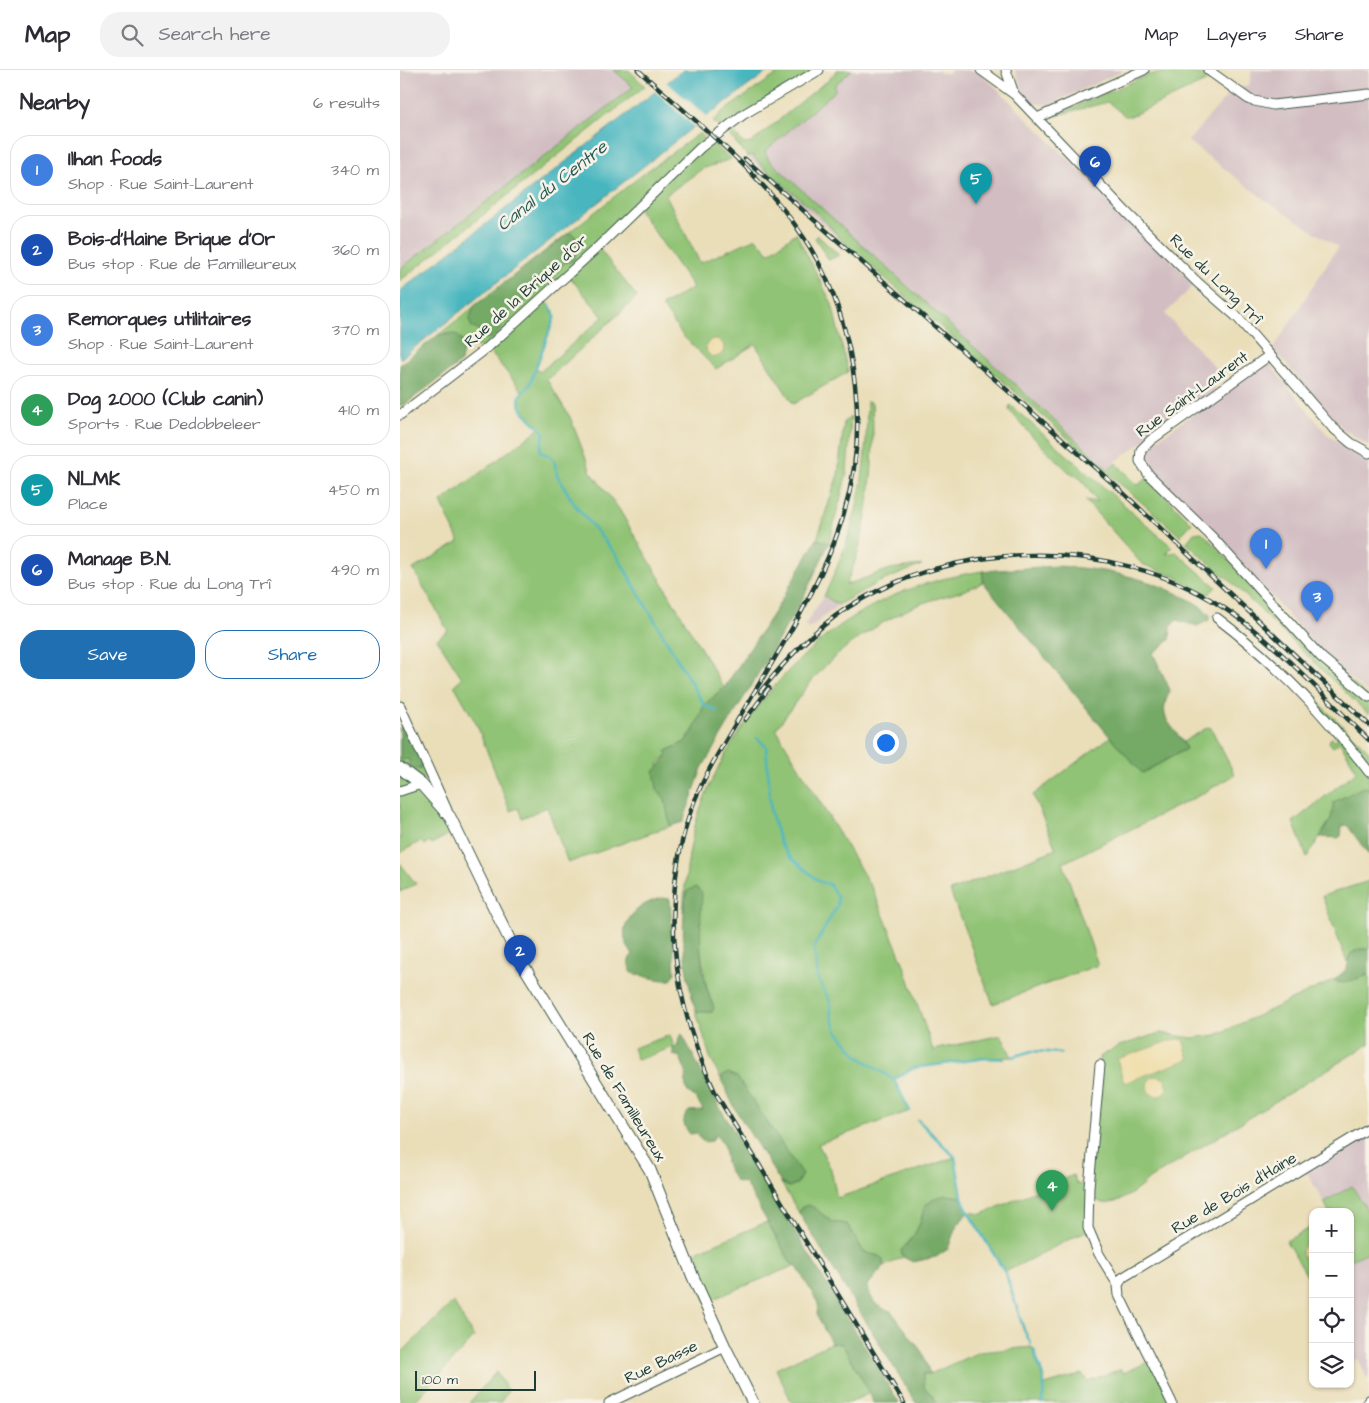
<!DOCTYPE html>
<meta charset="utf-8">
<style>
body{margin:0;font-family:"Architects Daughter",sans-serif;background:#f2f2f3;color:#2b2b33}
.controls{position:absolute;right:15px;bottom:15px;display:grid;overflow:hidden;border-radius:10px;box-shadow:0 1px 4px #0004}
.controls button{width:45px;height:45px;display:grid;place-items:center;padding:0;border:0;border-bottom:1px solid #e1e1e2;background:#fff;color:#2b2b33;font:25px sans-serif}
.scale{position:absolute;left:15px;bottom:12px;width:121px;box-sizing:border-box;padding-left:5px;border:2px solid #1f3d34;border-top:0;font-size:14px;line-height:18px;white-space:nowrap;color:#1f3d34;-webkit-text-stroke:4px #f7f3e8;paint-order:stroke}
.you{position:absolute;left:485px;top:672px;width:18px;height:18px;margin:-12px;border:4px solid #fff;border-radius:50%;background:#1a73e8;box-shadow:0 0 0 8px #1a73e833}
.badge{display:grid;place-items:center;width:32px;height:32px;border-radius:50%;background:#1f6fb2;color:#fff;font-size:16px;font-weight:700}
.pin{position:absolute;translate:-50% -41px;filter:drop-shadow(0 1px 2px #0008)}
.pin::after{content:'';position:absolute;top:26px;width:18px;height:15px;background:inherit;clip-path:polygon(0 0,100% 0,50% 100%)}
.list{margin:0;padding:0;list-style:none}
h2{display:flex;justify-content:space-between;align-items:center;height:65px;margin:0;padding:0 20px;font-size:21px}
h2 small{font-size:16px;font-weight:400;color:#7c7c81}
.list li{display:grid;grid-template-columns:32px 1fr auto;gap:15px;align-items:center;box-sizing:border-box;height:70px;margin:0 10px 10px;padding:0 10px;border:1px solid #e1e1e2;border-radius:20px}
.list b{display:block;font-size:19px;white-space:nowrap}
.list p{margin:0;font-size:16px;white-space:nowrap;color:#7c7c81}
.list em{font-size:16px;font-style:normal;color:#7c7c81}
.actions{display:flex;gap:10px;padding:15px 20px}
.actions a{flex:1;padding:11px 0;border:1px solid #1f6fb2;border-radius:20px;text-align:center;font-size:18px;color:#1f6fb2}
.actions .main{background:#1f6fb2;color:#fff}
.icon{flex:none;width:28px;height:28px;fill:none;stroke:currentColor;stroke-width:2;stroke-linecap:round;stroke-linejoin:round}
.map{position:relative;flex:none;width:969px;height:1333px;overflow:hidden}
header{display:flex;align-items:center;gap:30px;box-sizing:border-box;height:70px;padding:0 25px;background:#fff;border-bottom:1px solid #e1e1e2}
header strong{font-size:24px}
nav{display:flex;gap:28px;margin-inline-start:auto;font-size:18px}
.search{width:350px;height:45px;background:#f2f2f3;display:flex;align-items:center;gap:12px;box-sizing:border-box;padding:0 18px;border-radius:20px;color:#7c7c81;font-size:19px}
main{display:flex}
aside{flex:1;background:#fff}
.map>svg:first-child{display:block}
</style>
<header>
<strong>Map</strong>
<div class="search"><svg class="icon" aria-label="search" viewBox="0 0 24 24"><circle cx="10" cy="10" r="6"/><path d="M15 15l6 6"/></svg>Search here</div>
<nav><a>Map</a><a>Layers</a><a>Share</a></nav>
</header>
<main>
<aside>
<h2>Nearby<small>6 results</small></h2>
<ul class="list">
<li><span class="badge" style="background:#3f7fe0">1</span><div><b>Ilhan foods</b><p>Shop · Rue Saint-Laurent</p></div><em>340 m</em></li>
<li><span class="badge" style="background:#1a4fb4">2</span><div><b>Bois-d'Haine Brique d'Or</b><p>Bus stop · Rue de Familleureux</p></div><em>360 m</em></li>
<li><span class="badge" style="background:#3f7fe0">3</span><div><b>Remorques utilitaires</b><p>Shop · Rue Saint-Laurent</p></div><em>370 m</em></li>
<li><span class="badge" style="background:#2e9e5b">4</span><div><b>Dog 2000 (Club canin)</b><p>Sports · Rue Dedobbeleer</p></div><em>410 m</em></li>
<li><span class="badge" style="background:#0f9aa8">5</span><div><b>NLMK</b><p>Place</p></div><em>450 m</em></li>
<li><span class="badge" style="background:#1a4fb4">6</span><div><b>Manage B.N.</b><p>Bus stop · Rue du Long Trî</p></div><em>490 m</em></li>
</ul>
<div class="actions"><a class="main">Save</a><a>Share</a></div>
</aside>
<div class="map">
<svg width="969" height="1333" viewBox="0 0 969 1333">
<rect width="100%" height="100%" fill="#f7f3e8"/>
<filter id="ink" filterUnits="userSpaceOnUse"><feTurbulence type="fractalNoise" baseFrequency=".02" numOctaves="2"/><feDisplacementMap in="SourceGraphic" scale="10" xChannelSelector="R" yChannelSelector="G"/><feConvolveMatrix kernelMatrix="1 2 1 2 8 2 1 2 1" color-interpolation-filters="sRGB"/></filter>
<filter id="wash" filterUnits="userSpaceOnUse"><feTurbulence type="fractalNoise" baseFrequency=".0096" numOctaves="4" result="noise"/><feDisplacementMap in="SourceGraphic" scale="20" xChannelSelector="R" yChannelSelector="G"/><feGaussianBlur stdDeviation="1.12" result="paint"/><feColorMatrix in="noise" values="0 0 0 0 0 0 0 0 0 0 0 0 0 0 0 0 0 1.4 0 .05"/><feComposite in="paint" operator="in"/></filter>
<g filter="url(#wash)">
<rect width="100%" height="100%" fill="#eadeb9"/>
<path fill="#d2bec2" d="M0,0H229L233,17L0,199Z
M452,0H538L540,3H550L551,0L579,1L795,214L765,244L822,305L811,313L816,320L716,391L710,400L369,90L365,82L370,77Z
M615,0H724L650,35L632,33L623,22Z
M852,0H969V376L943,359L873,279L938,177L868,132L788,71L831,21L849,15Z
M352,85L397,127L406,132L423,146L440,169L348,87Z
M867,291L926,363L954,383L969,390V624L925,587L866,520L797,446L743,394L746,383L754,372Z
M424,526L438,535L409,559L404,556Z
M969,1058V1143L952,1116L924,1132L904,1098Z
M969,1182V1307L967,1309L958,1288L950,1295V1190Z"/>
<path fill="#90c374" stroke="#588054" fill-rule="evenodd" d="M214,0H229L245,16L0,211V199L233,17Z
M383,0H419L329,57L344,74L351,73L424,13L427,12L437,0H452L435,15V21L370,77L365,82L369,90L709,400L716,393L738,415L747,408L792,453L780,466L440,169C416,135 379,117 352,85L348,87L328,63V56L318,55L313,52L322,42Z
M780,0L814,8L731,46H725L708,32L653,46L748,5Z
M300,63L304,67L301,77L314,75L331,89L302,99L266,125L300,193L356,168L369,183L396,163L432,234L448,302L393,334L355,274L316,299L283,266L262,236L293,217L238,138L198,177L237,227L147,310L170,347L191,402L219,439L324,618L304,635L299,651L285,672L266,681L267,685L258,694L270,756L168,793L147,737L122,748L118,738L110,741L77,655L54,615L62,608L37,569L48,561L13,499L59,472L41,432L140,358C130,348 114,337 122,321L87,278L73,276L63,282V274L50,263L38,265L247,101ZM168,205L203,247L140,302L136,299L155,246L154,241L143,227Z
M417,166H418L439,185L429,190L415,168Z
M467,331L472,333C475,380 471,426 461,471C458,486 451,501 446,515L490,499L522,495L477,513L438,535L424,526C457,459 467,405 467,331Z
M610,335L772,477L766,484L776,482L816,517L808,525L776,507L742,494L685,430L697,432L681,409L668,401L634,368L609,340Z
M451,347L447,403L429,473L417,469L438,404L444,352Z
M802,462L921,587L969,627V645L828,509L786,473L794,463Z
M583,501V512C565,523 536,527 515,536C479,553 441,576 415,607C401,623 389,642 376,659L473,820L504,895L533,980L601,965L612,987L586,988L514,998L494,1010L510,1041L418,1074L431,1099L437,1128L555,1087L562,1127L547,1125L524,1136C521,1155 515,1167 501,1180L503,1187L483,1197V1190L479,1186L464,1183L447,1154L432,1152L402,1137L399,1143L381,1113L389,1117L397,1114L402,1104L322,1006V1011L310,987L296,942H312L314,938L307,918L300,876V855L287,821L283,842C285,812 288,782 296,752C319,673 392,580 465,540C501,519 542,507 583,501Z
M893,609L969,681V719L967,717L934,732L931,749L907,787L893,752L957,701L940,672L933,677L929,672L931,668L935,670L938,669Z
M0,657L7,658L28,708L26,710L0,694Z
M808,657L811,658L835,705L798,726L663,793L698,895L593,934L550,821L656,779L633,725L710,667L743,703L786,679L783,672Z
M0,704L10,710L9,714H21L23,725L50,764L31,774L30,772L24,775L21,771L0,783Z
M0,793L16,814L0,822Z
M969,811V879C958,879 950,880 947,892L922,826Z
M969,905V974L749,1109C740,1119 717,1136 703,1133C698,1132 693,1128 688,1126V1160L605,1202L568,1142L582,1144L673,1105L677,1114L683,1115L689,1112L700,995L699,987L719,976L760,963L792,968L816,965L934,910L937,913Z
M270,965L274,977L237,990L233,978Z
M952,1116L969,1143V1182L950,1190V1142H929L924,1132Z
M367,1152L391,1193L396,1195L306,1232L286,1186Z
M913,1156V1204L907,1206L886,1171Z
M53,1232L74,1267L13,1333H0V1284Z
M431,1273L442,1274L470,1323L448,1333H392L376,1299Z
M632,1277L645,1315L682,1304L688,1311L721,1299L723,1303L751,1291L772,1333H536L532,1325L524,1318L522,1304H530L579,1282Z
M96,1302L108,1321L100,1333H69Z"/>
<path fill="#74a966" stroke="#4a734d" d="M171,163L175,166L178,178L173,191L164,193L149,212L134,218C128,231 117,235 108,243C98,251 104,266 87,269L82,266L80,260L72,258L69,250L74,236L168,164Z
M55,264C66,270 63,281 61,292L4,335L0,336V295L38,265Z
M417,469L429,473L402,530L302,698L283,752L270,756L265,729L257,719L254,702L267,686L266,681L285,672L293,662L304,635L324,618L378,536Z
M657,496C700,499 739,505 778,524C790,530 802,535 810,546L808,551L797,556L777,550L771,556L770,570L753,583L770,620C755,653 774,651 786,679L742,703L710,667L583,512V501Z
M0,657L7,658L23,693L19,700L9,696V689L0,690Z
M963,717L969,719V785L947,755L942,756L941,766L938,768L920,767L931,749L934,732Z
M296,817L302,823C300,861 297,903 314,938L312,942H296C285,903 279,861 287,821Z
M262,828L270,829L275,903L271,910C258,911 243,906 231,902C228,894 227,890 233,884C211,860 235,833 262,828Z
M959,879H969V905L943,913L934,910L947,899L950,884Z
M282,964L320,1038L499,1333H473L470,1323L442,1274L431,1273L417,1245L418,1233L396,1195L391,1193L345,1113L335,1111C332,1105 327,1098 326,1092C324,1079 326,1075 315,1065L312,1071L304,1072L299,1068L298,1063L290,1064C283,1055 281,1050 289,1041L303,1040L296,1028L287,1021L285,1012L286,1002L280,987L273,985V978L278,974L279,967Z
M328,1003L337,1007L402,1104L397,1113L389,1117L381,1113L335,1039L322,1011V1006Z
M547,1125L562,1127L568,1142L555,1159L548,1179L536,1187L513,1192L503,1187L501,1180C515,1167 521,1155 524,1136L537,1127Z
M408,1135L415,1138L432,1152L447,1154L464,1182L479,1186L483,1190V1197L468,1215C470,1230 476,1238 491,1241L522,1282L530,1304H523L524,1318L532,1325L536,1333H516L399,1143L402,1137Z"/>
<path fill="#eeda9e" stroke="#868c69" d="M306 278a9 9 0 1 1 18 0a9 9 0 1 1-18 0Z
M776,969L783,970L789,989L724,1013L717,989Z
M747 1016a10 10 0 1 1 20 0a10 10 0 1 1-20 0Z
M913,1172V1191L906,1190L902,1186L901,1180L906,1173Z"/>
<path fill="#47b6bf" stroke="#337a7a" d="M283,0H370L311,43L0,289V221Z"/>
<path fill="#eadeb9" d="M265,11L309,48L296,58L254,20Z"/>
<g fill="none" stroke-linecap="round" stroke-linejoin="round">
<path stroke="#47b6bf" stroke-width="2.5" d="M150,236L155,246L129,316L120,325L119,332L123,341L144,363L140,382L151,386L155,393L157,405L175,435L217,486L304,635L317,641
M357,668L366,676L371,742L380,773L390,787L420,812L429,814L438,828L437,836L414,877L418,909L430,931L431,945L437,961L459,987L494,1010L510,1041
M612,987L632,981L661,983
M494,1009L514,998L586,988L604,989
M518,1050L555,1087L562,1127L568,1142L606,1204L624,1260L631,1274
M634,1280L644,1309L643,1333"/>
</g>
</g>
<g filter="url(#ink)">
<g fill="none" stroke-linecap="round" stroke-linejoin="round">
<defs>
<path id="minor" d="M581,0L614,24L726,142L797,212L837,247L932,357L951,373L969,383
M606,0L614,24
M808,0L850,30L873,35L969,24
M637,48L744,0
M870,285L751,370L741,380L740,391L749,405L813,468L921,587L969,627
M0,345L87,278L200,175L300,78L344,44L419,0
M817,548C875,592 925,644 969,702
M0,636L47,740
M0,721L21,714
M700,995L689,1117L688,1158L699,1184L718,1215L719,1225L772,1333
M718,1215L722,1208L969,1058
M209,1333L325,1277
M967,1333L969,1330"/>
<path id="tertiary" d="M0,698L21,714L50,747L117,885L250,1100L293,1207L325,1277L353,1333"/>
</defs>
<use href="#minor" stroke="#3d5548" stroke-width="11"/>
<use href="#tertiary" stroke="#3d5548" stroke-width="13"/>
<use href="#minor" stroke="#fff" stroke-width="9"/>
<use href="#tertiary" stroke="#fff" stroke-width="11"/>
<defs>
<path id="rail" d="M238,0C296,52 361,102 404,168C433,212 449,263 455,315C471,446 403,539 340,646C322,677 302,708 290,743C259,837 274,937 316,1024L504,1333
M345,89L718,418L969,655
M360,622C386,590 412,561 447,538C555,469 712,466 821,536C873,569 924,627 969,670
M345,650L369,618"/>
</defs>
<use href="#rail" stroke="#1f3d34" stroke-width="4.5"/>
<use href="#rail" stroke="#f7f3e8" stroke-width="2.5" stroke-dasharray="8" stroke-linecap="butt"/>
</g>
</g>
<g text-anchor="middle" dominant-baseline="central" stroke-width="5" stroke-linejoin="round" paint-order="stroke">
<g font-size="16" fill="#1f3d34" stroke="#f7f3e8">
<text transform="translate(816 209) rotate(44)">Rue du Long Trî</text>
<text transform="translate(126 221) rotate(-42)">Rue de la Brique d'Or</text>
<text transform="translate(792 324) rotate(-36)">Rue Saint-Laurent</text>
<text transform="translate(224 1027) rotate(59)">Rue de Familleureux</text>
<text transform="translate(834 1123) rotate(-31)">Rue de Bois d'Haine</text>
<text transform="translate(261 1292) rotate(-26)">Rue Basse</text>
</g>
<g font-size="18" font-style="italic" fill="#295b57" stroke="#f7f3e8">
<text transform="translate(152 116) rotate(-38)">Canal du Centre</text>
</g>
</g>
</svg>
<div class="controls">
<button>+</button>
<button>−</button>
<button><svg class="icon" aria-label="locate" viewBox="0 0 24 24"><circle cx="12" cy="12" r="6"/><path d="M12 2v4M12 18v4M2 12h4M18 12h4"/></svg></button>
<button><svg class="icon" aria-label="layers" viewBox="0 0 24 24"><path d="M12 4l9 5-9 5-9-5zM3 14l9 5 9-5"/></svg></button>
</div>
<div class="scale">100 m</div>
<div class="you"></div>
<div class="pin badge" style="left:866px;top:499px;background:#3f7fe0">1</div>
<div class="pin badge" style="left:120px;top:906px;background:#1a4fb4">2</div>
<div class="pin badge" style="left:917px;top:552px;background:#3f7fe0">3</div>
<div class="pin badge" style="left:652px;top:1141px;background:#2e9e5b">4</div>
<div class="pin badge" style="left:576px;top:134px;background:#0f9aa8">5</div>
<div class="pin badge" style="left:695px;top:117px;background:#1a4fb4">6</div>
</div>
</main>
